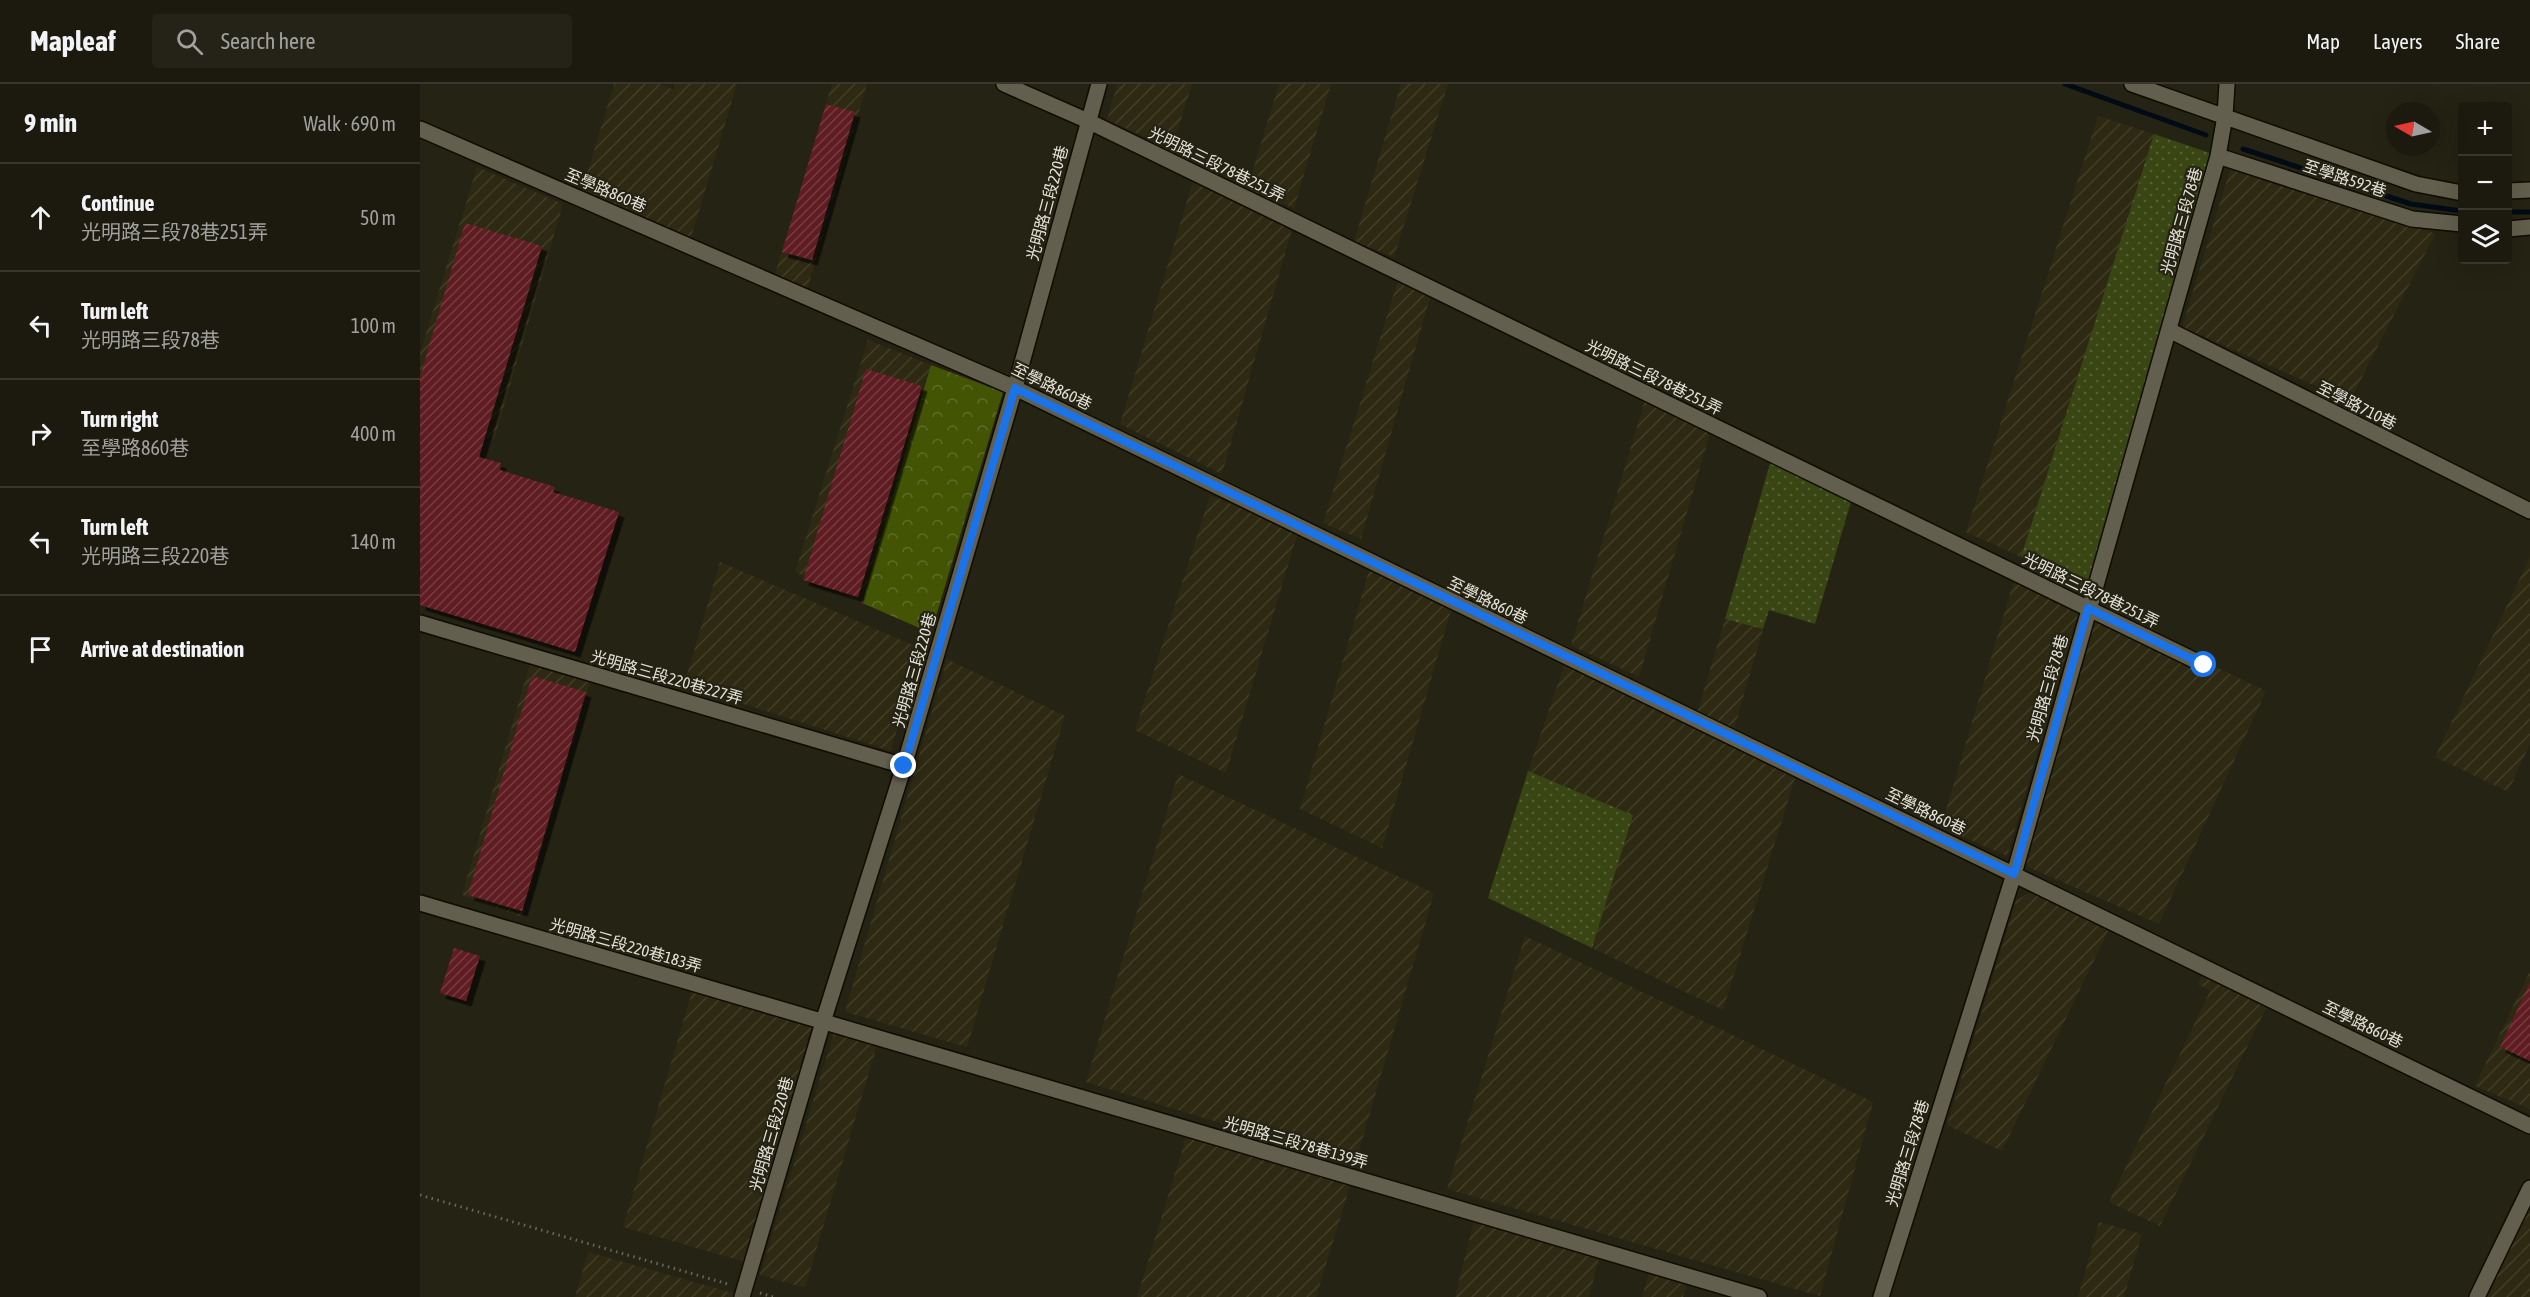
<!DOCTYPE html>
<meta charset="utf-8">
<style>
body{margin:0;font-family:"Asap Condensed","Noto Sans TC",sans-serif;background:#252317;color:#f1f3f6}
.controls{position:absolute;right:18px;top:18px;display:grid;overflow:hidden;border-radius:6px;box-shadow:0 6px 24px #0002}
.controls button{width:54px;height:54px;display:grid;place-items:center;padding:0;border:0;border-bottom:2px solid #3a382e;background:#1c1a0e;color:#f1f3f6;font:30px sans-serif}
.compass{position:absolute;left:1966px;top:18px;width:54px;height:54px;border-radius:50%;background:#1c1a0e;box-shadow:0 6px 24px #0002;rotate:279deg}
.stop{position:absolute;width:18px;height:18px;margin:-14px;border:4px solid #1a73e8;border-radius:50%;background:#fff}
.stop.end{background:#1a73e8;border-color:#fff;box-shadow:0 2px 6px #0008}
.list{margin:0;padding:0;list-style:none}
h2{display:flex;justify-content:space-between;align-items:center;height:78px;margin:0;padding:0 24px;font-size:26px}
h2 small{font-size:20px;font-weight:400;color:#a0a19e}
.list li{display:grid;grid-template-columns:39px 1fr auto;gap:18px;align-items:center;box-sizing:border-box;height:108px;padding:0 24px;border-top:2px solid #3a382e}
.list b{display:block;font-size:22px;white-space:nowrap}
.list p{margin:0;font-size:20px;white-space:nowrap;color:#a0a19e}
.list em{font-size:20px;font-style:normal;color:#a0a19e}
.icon{flex:none;width:33px;height:33px;fill:none;stroke:currentColor;stroke-width:2;stroke-linecap:round;stroke-linejoin:round}
.map{position:relative;flex:none;width:2110px;height:1213px;overflow:hidden}
header{display:flex;align-items:center;gap:36px;box-sizing:border-box;height:84px;padding:0 30px;background:#1c1a0e;border-bottom:2px solid #3a382e}
header strong{font-size:28px}
nav{display:flex;gap:33px;margin-inline-start:auto;font-size:21px}
.search{width:420px;height:54px;background:#252317;display:flex;align-items:center;gap:15px;box-sizing:border-box;padding:0 21px;border-radius:6px;color:#a0a19e;font-size:22px}
main{display:flex}
aside{flex:1;background:#1c1a0e}
.map>svg:first-child{display:block}
</style>
<header>
<strong>Mapleaf</strong>
<div class="search"><svg class="icon" aria-label="search" viewBox="0 0 24 24"><circle cx="10" cy="10" r="6"/><path d="M15 15l6 6"/></svg>Search here</div>
<nav><a>Map</a><a>Layers</a><a>Share</a></nav>
</header>
<main>
<aside>
<h2>9 min<small>Walk · 690 m</small></h2>
<ul class="list">
<li><svg class="icon" aria-label="ahead" viewBox="0 0 24 24"><path d="M12 20V5M6 11l6-6 6 6"/></svg><div><b>Continue</b><p>光明路三段78巷251弄</p></div><em>50 m</em></li>
<li><svg class="icon" aria-label="left" viewBox="0 0 24 24"><path d="M17 20v-9H6M10 6l-5 5 5 5"/></svg><div><b>Turn left</b><p>光明路三段78巷</p></div><em>100 m</em></li>
<li><svg class="icon" aria-label="right" viewBox="0 0 24 24"><path d="M7 20v-9h11M14 6l5 5-5 5"/></svg><div><b>Turn right</b><p>至學路860巷</p></div><em>400 m</em></li>
<li><svg class="icon" aria-label="left" viewBox="0 0 24 24"><path d="M17 20v-9H6M10 6l-5 5 5 5"/></svg><div><b>Turn left</b><p>光明路三段220巷</p></div><em>140 m</em></li>
<li><svg class="icon" aria-label="arrive" viewBox="0 0 24 24"><path d="M6 21V4h12l-3 4 3 4H6"/></svg><div><b>Arrive at destination</b></div></li>
</ul>
</aside>
<div class="map">
<svg width="2110" height="1213" viewBox="0 0 2110 1213">
<defs>
<pattern id="industrial-furrows" width="10" height="10" patternUnits="userSpaceOnUse" patternTransform="scale(1.5)"><rect width="10" height="10" fill="#2d2912"/><path d="M-1 1l2-2M0 10L10 0M9 11l2-2" fill="none" stroke="#413e28"/></pattern>
<pattern id="grass-dots" width="8" height="8" patternUnits="userSpaceOnUse" patternTransform="scale(1.5)"><rect width="8" height="8" fill="#394513"/><path d="M2 2h.1M6 6h.1" fill="none" stroke="#566035" stroke-width="1.8" stroke-linecap="round"/></pattern>
<pattern id="forest-crowns" width="20" height="18" patternUnits="userSpaceOnUse" patternTransform="scale(1.5)"><rect width="20" height="18" fill="#445405"/><path d="M2 6a3 3 0 1 1 6 0M12 15a3 3 0 1 1 6 0" fill="none" stroke="#5f6c29"/></pattern>
<pattern id="building-hatch" width="6" height="6" patternUnits="userSpaceOnUse" patternTransform="scale(1.5)"><rect width="6" height="6" fill="#5f1c20"/><path d="M-1 1l2-2M0 6l6-6M5 7l2-2" fill="none" stroke="#763d40"/></pattern>
<filter id="shadow"><feDropShadow dx="5.5" dy="5.5" stdDeviation="0" flood-color="#0009"/></filter>
</defs>
<rect width="100%" height="100%" fill="#252313"/>
<path fill="url(#industrial-furrows)" d="M194,0H239L254,6L255,0H317L271,154L162,107Z
M412,0H447L387,206L355,190Z
M697,0H772L752,65L687,36Z
M859,0H911L874,124L827,105Z
M981,0H1028L974,173L934,157Z
M1678,32L1734,50L1601,473L1546,448Z
M1812,79L2015,150L1930,317L1762,243Z
M57,83L143,120L74,356L0,325V269Z
M773,97L872,145L802,390L700,340Z
M978,196L1011,210L941,455L903,439Z
M448,256L511,281L442,519L375,488Z
M1226,313L1291,346L1219,593L1151,561Z
M790,411L878,448L806,689L715,646Z
M2110,473V660L2088,708L2015,673Z
M300,478L500,564L471,667L264,601Z
M950,483L1032,523L962,764L880,725Z
M1595,493L1661,520L1587,772L1521,743Z
M1675,525L1846,607L1739,840L1599,779Z
M1305,535L1343,545L1314,645L1277,629Z
M527,575L645,632L547,963L425,928Z
M1145,579L1376,691L1303,926L1172,864L1213,731L1108,687Z
M110,580L171,596L102,833L42,811Z
M758,690L1014,809L935,1080L666,998Z
M1614,805L1690,843L1582,1067L1527,1041L1596,817Z
M1105,852L1453,1018L1400,1212L1027,1105Z
M2110,887V1025L2055,1002Z
M1784,889L1848,920L1740,1142L1689,1118L1790,907L1778,900Z
M273,904L393,938L326,1178L203,1143Z
M415,945L458,958L385,1204L340,1191Z
M768,1047L932,1096L896,1213H717Z
M2110,1124V1213H2067Z
M1055,1132L1180,1170L1169,1213H1035Z
M1679,1138L1722,1150L1704,1213H1658Z
M168,1168L316,1210L315,1213H155Z
M1230,1185L1268,1196L1263,1213H1222Z"/>
<path fill="url(#grass-dots)" d="M1734,50L1790,69L1667,505L1601,473Z
M1351,376L1433,411L1395,540L1349,526L1343,545L1305,535Z
M1108,687L1213,731L1172,864L1068,814Z"/>
<path fill="url(#forest-crowns)" d="M511,281L583,308L511,549L442,519Z"/>
<g fill="none" stroke-linecap="round" stroke-linejoin="round">
<path stroke="#000b16" stroke-width="5" d="M1645,0L1786,51
M1823,65L1991,120L2042,127
M2088,128H2110"/>
</g>
<path fill="url(#building-hatch)" filter="url(#shadow)" d="M406,20L435,28L392,176L362,168Z
M45,139L122,162L59,373L81,379L80,386L135,403L133,408L199,428L155,568L0,521V293Z
M446,285L502,302L438,513L383,496Z
M112,592L166,608L102,827L48,811Z
M34,864L60,872L46,917L20,909Z
M2110,898V977L2080,963Z"/>
<g fill="none" stroke-linecap="round" stroke-linejoin="round">
<defs>
<path id="minor" d="M584,0L668,37L1784,581
M1712,0L1996,100L2042,109
M0,45L595,304L2110,1042
M1798,72L1992,135L2042,140
M2088,107L2110,106
M2088,145L2110,143
M1749,246L2110,427
M0,539L484,682
M0,819L1339,1213
M322,1213L403,938L484,682L595,304L679,0
M1461,1213L1594,790L1798,72L1805,32L1807,0
M2057,1213L2110,1104"/>
</defs>
<use href="#minor" stroke="#0f0c01" stroke-width="18"/>
<path stroke="#6a685a" stroke-width="3" stroke-dasharray="1.5 4.5" stroke-linecap="butt" d="M0,1111L308,1200
M340,1209L353,1213"/>
<use href="#minor" stroke="#625f4e" stroke-width="15"/>
</g>
<g fill="none" stroke-linecap="round" stroke-linejoin="round">
<path stroke="#1a73e8" stroke-width="8" d="M484,682L595,304L1594,790L1668,524L1784,581"/>
</g>
<g text-anchor="middle" dominant-baseline="central" stroke-width="4.5" stroke-linejoin="round" paint-order="stroke">
<g font-size="16" fill="#e4e2d8" stroke="#252313">
<text transform="translate(797 80) rotate(26)">光明路三段78巷251弄</text>
<text transform="translate(1925 94) rotate(18)">至學路592巷</text>
<text transform="translate(186 106) rotate(23)">至學路860巷</text>
<text transform="translate(627 119) rotate(-75)">光明路三段220巷</text>
<text transform="translate(1761 137) rotate(-74)">光明路三段78巷</text>
<text transform="translate(1234 293) rotate(26)">光明路三段78巷251弄</text>
<text transform="translate(632 302) rotate(26)">至學路860巷</text>
<text transform="translate(1937 321) rotate(27)">至學路710巷</text>
<text transform="translate(1671 506) rotate(26)">光明路三段78巷251弄</text>
<text transform="translate(1068 516) rotate(26)">至學路860巷</text>
<text transform="translate(494 586) rotate(-74)">光明路三段220巷</text>
<text transform="translate(247 593) rotate(16)">光明路三段220巷227弄</text>
<text transform="translate(1627 604) rotate(-74)">光明路三段78巷</text>
<text transform="translate(1506 727) rotate(26)">至學路860巷</text>
<text transform="translate(206 861) rotate(16)">光明路三段220巷183弄</text>
<text transform="translate(1943 940) rotate(26)">至學路860巷</text>
<text transform="translate(351 1050) rotate(-74)">光明路三段220巷</text>
<text transform="translate(876 1058) rotate(16)">光明路三段78巷139弄</text>
<text transform="translate(1487 1069) rotate(-73)">光明路三段78巷</text>
</g>
</g>
</svg>
<div class="controls">
<button>+</button>
<button>−</button>
<button><svg class="icon" aria-label="layers" viewBox="0 0 24 24"><path d="M12 4l9 5-9 5-9-5zM3 14l9 5 9-5"/></svg></button>
</div>
<svg class="compass" viewBox="-18 -18 36 36"><path d="M0-13l5 13h-10z" fill="#e53935"/><path d="M0 13l5-13h-10z" fill="#a0a19e"/></svg>
<div class="stop" style="left:1784px;top:581px"></div>
<div class="stop end" style="left:484px;top:682px"></div>
</div>
</main>
